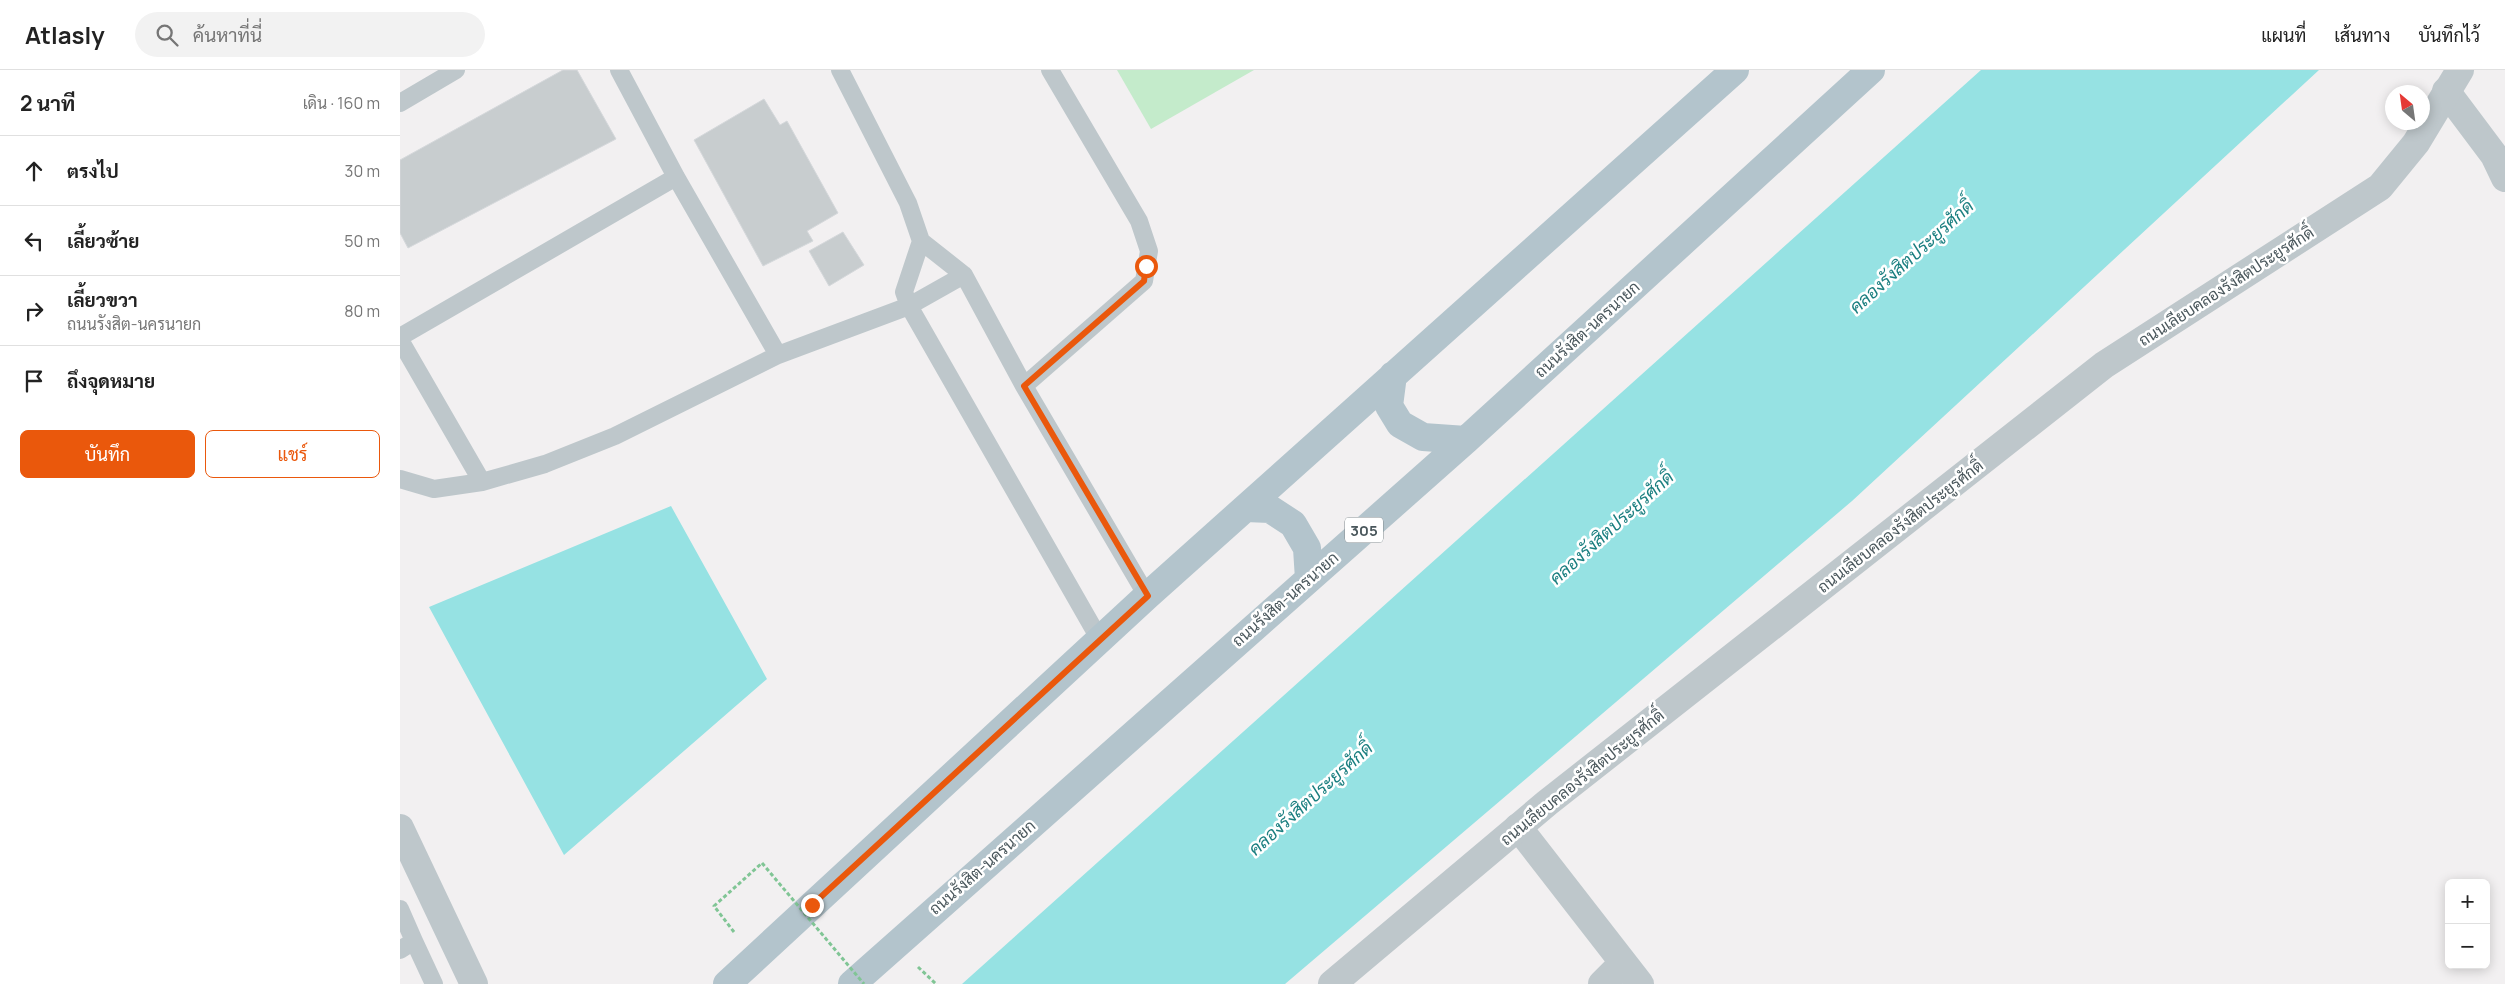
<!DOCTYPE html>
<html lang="th">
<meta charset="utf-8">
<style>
body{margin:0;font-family:Manrope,Sarabun,sans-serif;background:#f2f2f2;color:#222}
.controls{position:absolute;right:15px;bottom:15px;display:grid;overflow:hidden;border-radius:8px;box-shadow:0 2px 12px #0003}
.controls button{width:45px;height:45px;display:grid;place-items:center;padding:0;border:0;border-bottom:1px solid #e0e0e0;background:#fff;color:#222;font:25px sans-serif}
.compass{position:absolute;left:1985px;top:15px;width:45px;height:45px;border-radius:50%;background:#fff;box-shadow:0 2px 12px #0003;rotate:331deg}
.stop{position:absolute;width:15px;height:15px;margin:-11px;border:4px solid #ea580c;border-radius:50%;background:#fff}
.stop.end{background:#ea580c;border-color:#fff;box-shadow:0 1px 5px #0008}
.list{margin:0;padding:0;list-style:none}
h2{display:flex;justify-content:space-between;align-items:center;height:65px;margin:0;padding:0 20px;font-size:21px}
h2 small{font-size:16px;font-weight:400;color:#767676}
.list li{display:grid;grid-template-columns:32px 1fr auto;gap:15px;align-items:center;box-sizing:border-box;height:70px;padding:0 20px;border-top:1px solid #e0e0e0}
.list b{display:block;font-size:19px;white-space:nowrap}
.list p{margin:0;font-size:16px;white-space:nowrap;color:#767676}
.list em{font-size:16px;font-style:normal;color:#767676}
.actions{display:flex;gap:10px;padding:15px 20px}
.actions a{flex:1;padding:11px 0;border:1px solid #ea580c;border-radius:8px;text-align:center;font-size:18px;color:#ea580c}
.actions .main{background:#ea580c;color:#fff}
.icon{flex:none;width:28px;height:28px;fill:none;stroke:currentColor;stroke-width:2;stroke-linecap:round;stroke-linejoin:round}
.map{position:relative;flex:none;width:2105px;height:914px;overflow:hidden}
header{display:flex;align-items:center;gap:30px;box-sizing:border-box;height:70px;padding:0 25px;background:#fff;border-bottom:1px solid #e0e0e0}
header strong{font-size:24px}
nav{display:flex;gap:28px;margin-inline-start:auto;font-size:18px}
.search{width:350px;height:45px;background:#f2f2f2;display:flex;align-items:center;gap:12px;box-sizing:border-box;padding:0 18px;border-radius:28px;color:#767676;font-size:19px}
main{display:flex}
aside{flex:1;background:#fff}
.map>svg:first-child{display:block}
</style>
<header>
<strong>Atlasly</strong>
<div class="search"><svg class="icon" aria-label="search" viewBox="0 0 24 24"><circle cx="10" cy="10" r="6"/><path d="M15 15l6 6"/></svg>ค้นหาที่นี่</div>
<nav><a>แผนที่</a><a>เส้นทาง</a><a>บันทึกไว้</a></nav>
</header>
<main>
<aside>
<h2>2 นาที<small>เดิน · 160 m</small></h2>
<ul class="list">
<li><svg class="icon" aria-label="ahead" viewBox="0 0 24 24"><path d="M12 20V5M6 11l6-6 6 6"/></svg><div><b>ตรงไป</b></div><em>30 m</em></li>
<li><svg class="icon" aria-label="left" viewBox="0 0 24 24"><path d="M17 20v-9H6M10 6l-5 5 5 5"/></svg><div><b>เลี้ยวซ้าย</b></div><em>50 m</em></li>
<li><svg class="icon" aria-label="right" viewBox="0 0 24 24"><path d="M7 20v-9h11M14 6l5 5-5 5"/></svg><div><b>เลี้ยวขวา</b><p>ถนนรังสิต-นครนายก</p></div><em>80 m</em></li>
<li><svg class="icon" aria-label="arrive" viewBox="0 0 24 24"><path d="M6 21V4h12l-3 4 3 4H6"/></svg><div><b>ถึงจุดหมาย</b></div></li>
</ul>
<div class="actions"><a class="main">บันทึก</a><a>แชร์</a></div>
</aside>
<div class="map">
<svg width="2105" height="914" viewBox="0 0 2105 914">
<rect width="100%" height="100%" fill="#f2f0f1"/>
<path fill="#c4ebcb" d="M717,0H854L751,59Z"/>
<path fill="#96e2e3" d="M1581,0H1919L1452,431L885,914H562Z
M271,436L367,609L164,785L29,537Z"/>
<path fill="#c8cdcf" stroke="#d5d8db" d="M163,0H177L216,69L8,178L0,163V90Z
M364,29L380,55L387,51L438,143L407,161L413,171L363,196L294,70Z
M443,162L464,195L429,216L409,181Z"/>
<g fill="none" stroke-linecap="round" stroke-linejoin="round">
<path stroke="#80c595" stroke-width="3" stroke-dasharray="4 2.5" stroke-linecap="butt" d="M334,862L314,836L362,793
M518,897L536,914"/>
<path stroke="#bec7cb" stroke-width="18" d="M219,0L276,107L378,285
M440,0L508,133L521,171L564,205L624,316L747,526
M0,33L56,0
M521,171L504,222L509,236L700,570
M0,267L276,107
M0,270L82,412
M624,316L744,211L749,181L739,151L650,0
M0,409L34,419L82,412L145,394L215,366L378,285L509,236L564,205
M0,839L14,871
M0,880L14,871L34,914"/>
<path stroke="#bec7cb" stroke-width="28" d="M2046,21L2094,85L2105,108
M1118,757L1240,914
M0,758L74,914
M1202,914L1222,894"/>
<path stroke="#bec7cb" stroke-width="28" d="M932,914L1147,733L1704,295L1980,117L2016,73L2060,0"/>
<path stroke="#b3c4cc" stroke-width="28" d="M993,305L989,336L1000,354L1023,367L1066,370
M846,438L870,439L893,454L907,478L909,509
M327,914L747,526L1335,0
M452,914L1066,370L1471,0"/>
<path stroke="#80c595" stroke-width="3" stroke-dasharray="4 2.5" stroke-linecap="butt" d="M362,793L464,914"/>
</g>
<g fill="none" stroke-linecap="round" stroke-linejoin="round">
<path stroke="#ea580c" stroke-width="6" d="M412,835L748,526L624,316L744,211L746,196"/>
</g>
<g text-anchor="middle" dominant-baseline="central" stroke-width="5" stroke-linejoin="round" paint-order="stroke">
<rect fill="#fff" stroke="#80898d" stroke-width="1" x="945" y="447.5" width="38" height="25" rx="4"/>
<g font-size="15" font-weight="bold" fill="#4a575c">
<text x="964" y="460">305</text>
</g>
<g font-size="16" fill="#4a575c" stroke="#fff">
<text transform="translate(1826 216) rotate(-33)">ถนนเลียบคลองรังสิตประยูรศักดิ์</text>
<text transform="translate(1187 259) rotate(-42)">ถนนรังสิต-นครนายก</text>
<text transform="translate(1500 456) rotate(-38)">ถนนเลียบคลองรังสิตประยูรศักดิ์</text>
<text transform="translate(885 529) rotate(-41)">ถนนรังสิต-นครนายก</text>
<text transform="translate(1182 707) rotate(-39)">ถนนเลียบคลองรังสิตประยูรศักดิ์</text>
<text transform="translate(582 797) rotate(-41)">ถนนรังสิต-นครนายก</text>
</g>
<g font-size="18" font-style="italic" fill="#1b7f80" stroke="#fff">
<text transform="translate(1511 186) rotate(-42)">คลองรังสิตประยูรศักดิ์</text>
<text transform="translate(1211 457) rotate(-42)">คลองรังสิตประยูรศักดิ์</text>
<text transform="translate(910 728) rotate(-42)">คลองรังสิตประยูรศักดิ์</text>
</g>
</g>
</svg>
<div class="controls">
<button>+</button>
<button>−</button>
</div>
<svg class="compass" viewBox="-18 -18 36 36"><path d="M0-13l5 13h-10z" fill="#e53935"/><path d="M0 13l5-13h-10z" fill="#767676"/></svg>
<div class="stop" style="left:746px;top:196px"></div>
<div class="stop end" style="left:412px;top:835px"></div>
</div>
</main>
